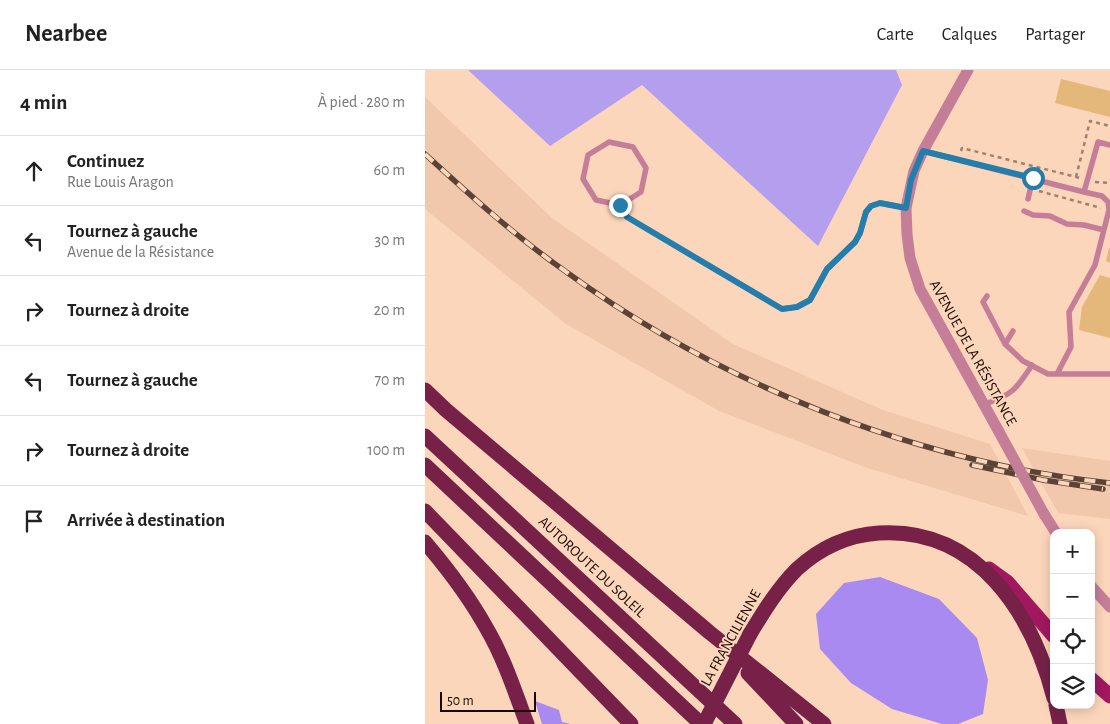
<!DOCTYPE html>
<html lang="fr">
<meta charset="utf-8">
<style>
body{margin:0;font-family:"Alegreya Sans",sans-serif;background:#f2f2f2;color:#222}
.controls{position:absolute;right:15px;bottom:15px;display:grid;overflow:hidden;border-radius:10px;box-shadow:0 2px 12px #0003}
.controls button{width:45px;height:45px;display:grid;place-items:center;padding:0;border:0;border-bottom:1px solid #e0e0e0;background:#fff;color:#222;font:25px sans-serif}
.scale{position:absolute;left:15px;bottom:12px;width:96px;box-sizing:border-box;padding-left:5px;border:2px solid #1b0700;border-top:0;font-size:14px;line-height:18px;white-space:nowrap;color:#1b0700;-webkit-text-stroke:4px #fcd6bb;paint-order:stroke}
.stop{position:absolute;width:15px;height:15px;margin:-11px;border:4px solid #247eac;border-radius:50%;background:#fff}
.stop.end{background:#247eac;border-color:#fff;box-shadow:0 1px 5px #0008}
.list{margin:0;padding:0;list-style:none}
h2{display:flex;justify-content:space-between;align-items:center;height:65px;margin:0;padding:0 20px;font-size:21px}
h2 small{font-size:16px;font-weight:400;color:#767676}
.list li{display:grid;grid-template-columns:32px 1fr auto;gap:15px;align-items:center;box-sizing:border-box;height:70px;padding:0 20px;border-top:1px solid #e0e0e0}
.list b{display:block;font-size:19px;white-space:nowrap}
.list p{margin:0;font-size:16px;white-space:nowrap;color:#767676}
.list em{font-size:16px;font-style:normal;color:#767676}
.icon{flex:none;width:28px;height:28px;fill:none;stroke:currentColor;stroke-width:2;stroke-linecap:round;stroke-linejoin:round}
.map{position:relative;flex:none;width:685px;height:654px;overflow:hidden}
header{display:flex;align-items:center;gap:30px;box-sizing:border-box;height:70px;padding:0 25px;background:#fff;border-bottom:1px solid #e0e0e0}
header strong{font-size:24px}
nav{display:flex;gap:28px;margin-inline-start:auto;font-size:18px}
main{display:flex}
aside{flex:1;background:#fff}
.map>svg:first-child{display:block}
</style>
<header>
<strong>Nearbee</strong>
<nav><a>Carte</a><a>Calques</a><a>Partager</a></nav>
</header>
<main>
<aside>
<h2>4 min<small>À pied · 280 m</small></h2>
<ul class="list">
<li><svg class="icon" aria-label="ahead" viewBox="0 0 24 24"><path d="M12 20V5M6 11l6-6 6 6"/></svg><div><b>Continuez</b><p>Rue Louis Aragon</p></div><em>60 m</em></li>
<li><svg class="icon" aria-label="left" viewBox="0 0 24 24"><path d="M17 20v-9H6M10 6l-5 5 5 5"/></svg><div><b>Tournez à gauche</b><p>Avenue de la Résistance</p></div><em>30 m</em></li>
<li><svg class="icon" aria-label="right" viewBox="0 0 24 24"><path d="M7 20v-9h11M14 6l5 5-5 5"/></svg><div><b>Tournez à droite</b></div><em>20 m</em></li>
<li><svg class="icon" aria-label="left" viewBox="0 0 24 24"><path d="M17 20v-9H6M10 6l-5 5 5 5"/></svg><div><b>Tournez à gauche</b></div><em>70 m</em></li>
<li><svg class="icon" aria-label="right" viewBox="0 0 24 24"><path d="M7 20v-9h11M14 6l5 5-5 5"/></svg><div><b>Tournez à droite</b></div><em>100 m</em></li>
<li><svg class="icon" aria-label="arrive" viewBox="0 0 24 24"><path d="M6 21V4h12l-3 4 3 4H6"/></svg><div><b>Arrivée à destination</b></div></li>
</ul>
</aside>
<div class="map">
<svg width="685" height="654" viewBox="0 0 685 654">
<rect width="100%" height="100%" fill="#fcd6bb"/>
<path fill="#f2c8ac" d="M0,27L127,148L308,274L458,340L565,374L603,446L442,398L294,341L141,254L0,139Z
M597,378L685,391V449L633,443Z"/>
<path fill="#b49eee" d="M43,0H471L477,15L393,176L217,15L125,76Z"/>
<path fill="#a88af1" d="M455,507L514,529L552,568L563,610L558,644L533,654H517L467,639L426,613L395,579L391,544L419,513Z
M110,631L134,640L137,652L146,654H117Z"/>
<path fill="#e3b87a" d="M636,9L685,21V47L630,33Z
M684,178H685V193L681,191Z
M675,205L685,208V268L654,260L657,237Z"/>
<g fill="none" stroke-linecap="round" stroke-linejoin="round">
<path stroke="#a0816f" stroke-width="2.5" stroke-dasharray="4 4" stroke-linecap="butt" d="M536,81L537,78L655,108
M651,107L665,51L685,56
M670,112L685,113
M614,121L676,138"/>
<path stroke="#c57e98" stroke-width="5.5" d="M184,72L208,77L221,98L216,122L195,135L171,130L158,109L163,85Z
M498,81L659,122L673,72L685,75
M603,129L608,108
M195,135L202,147L357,239L372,237L385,230L402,199L430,172L435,163L441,142L446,136L455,133L481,138
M599,141L608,145L625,146L642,154L659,155L679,160
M562,226L558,232L580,274L598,291L623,304H685
M580,274L588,261
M632,304L646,277L644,242L670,195L684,140L683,132L677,126L659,122
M559,334C587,326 592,318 607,295"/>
<path stroke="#c57e98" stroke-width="11" d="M543,0L498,81L489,101L481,138L482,164L485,188L495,219L573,360
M619,444L631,463
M666,516L685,537"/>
<path stroke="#a1185e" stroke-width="15" d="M564,499L582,512L629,566
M666,609L685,626"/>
<path stroke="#772149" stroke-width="15" d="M0,320L21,340L284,562L399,654
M0,366L310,654
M0,395L276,654
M0,441L206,654
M0,472C23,499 45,528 62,559C79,588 90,622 102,654
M325,564C339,541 353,518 372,499C395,478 423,465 454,463C553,457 607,543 629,628
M323,603L371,654
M631,635L635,654"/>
<defs>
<path id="rail" d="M0,84C45,125 90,166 140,201C296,315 492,392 685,413
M547,395L618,410L678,419"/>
</defs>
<use href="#rail" stroke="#5c4336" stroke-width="5.5"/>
<use href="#rail" stroke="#fcd6bb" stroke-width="4" stroke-dasharray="11" stroke-linecap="butt"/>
<path stroke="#c57e98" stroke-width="11" d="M573,360L619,444"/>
<path stroke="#772149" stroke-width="15" d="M279,654L325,564"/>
</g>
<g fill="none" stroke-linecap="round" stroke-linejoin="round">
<path stroke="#247eac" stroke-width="6" d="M195,135L202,147L357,239L372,237L385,230L402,199L430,172L435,163L441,142L446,136L455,133L481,138L486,110L498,81L608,108"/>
</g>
<g text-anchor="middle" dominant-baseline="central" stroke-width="4" stroke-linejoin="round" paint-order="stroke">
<g font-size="15" fill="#1b0700" stroke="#fcd6bb">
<text transform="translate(548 283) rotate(61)">AVENUE DE LA RÉSISTANCE</text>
<text transform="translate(167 497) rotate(43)">AUTOROUTE DU SOLEIL</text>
<text transform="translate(306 568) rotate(-61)">LA FRANCILIENNE</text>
</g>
</g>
</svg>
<div class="controls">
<button>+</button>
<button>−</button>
<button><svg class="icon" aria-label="locate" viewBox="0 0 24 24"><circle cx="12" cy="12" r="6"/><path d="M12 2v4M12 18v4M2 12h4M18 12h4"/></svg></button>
<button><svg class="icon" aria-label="layers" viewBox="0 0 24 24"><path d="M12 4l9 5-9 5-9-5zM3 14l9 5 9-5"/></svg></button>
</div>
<div class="scale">50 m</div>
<div class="stop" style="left:608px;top:108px"></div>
<div class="stop end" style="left:195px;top:135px"></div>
</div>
</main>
